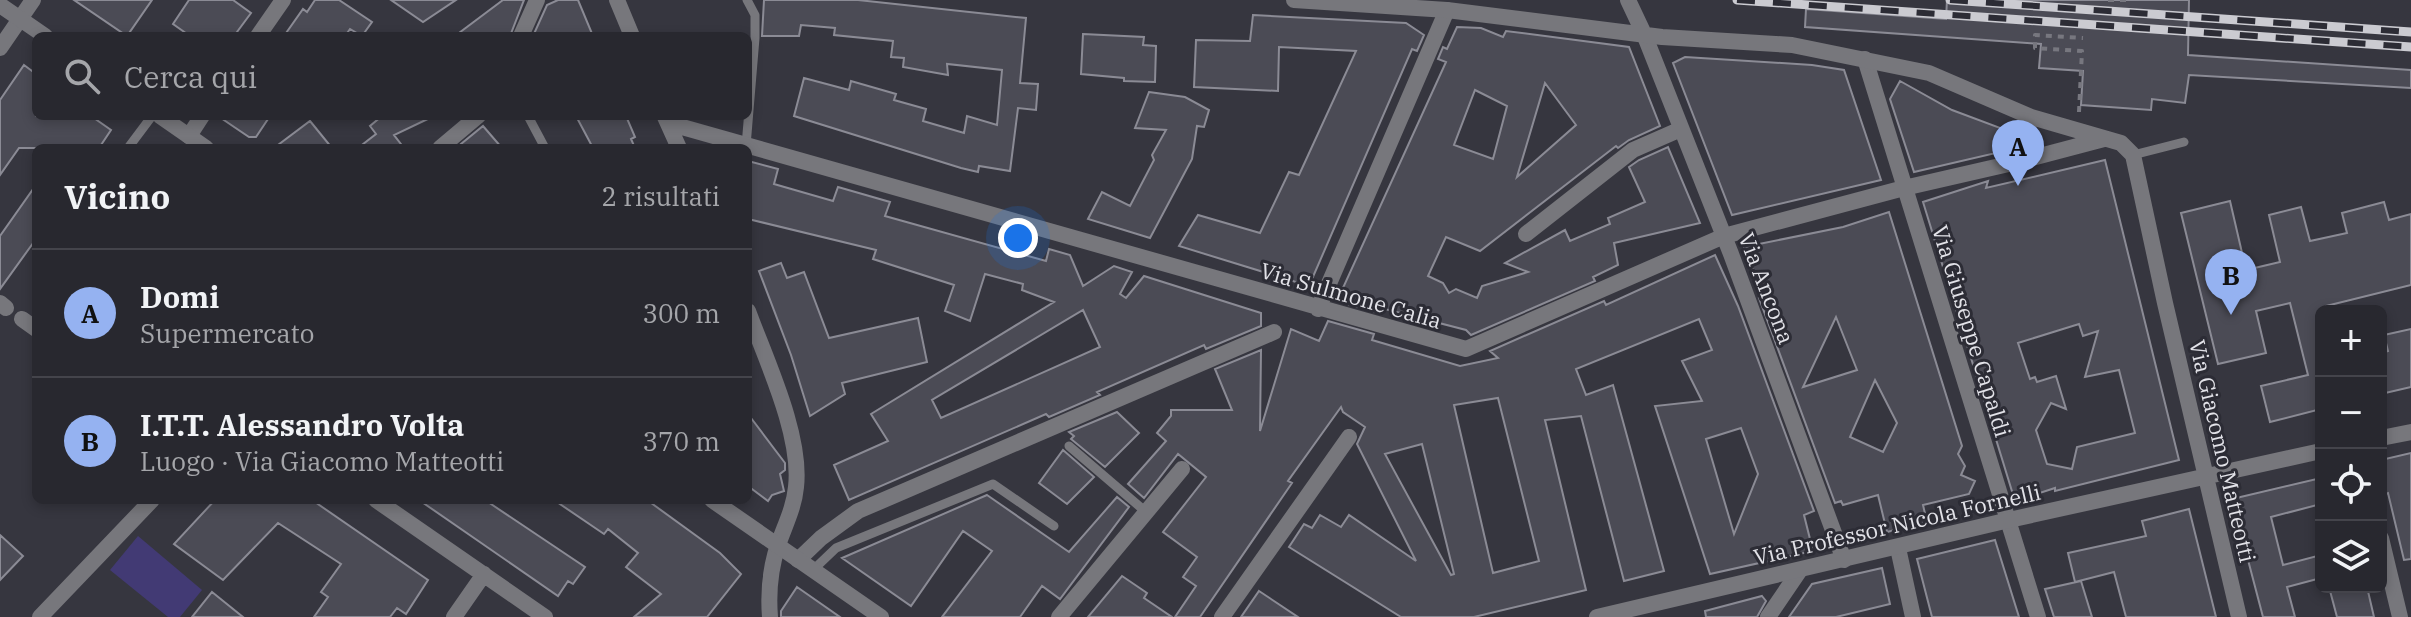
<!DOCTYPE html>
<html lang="it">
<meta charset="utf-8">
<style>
body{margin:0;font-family:"IBM Plex Serif",serif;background:#303037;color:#f1f3f6}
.controls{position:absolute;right:24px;bottom:24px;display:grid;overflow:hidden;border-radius:12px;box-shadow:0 4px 12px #0003}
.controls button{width:72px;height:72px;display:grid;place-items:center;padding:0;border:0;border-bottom:2px solid #44444b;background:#28282f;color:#f1f3f6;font:40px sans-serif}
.you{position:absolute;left:1018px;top:238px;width:28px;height:28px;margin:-20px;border:6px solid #fff;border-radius:50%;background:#1a73e8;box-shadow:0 0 0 12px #1a73e833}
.badge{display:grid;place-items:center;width:52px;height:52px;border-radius:50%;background:#95b2f1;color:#111;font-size:26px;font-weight:700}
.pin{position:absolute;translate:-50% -66px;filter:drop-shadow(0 2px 4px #0008)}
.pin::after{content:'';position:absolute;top:42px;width:28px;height:24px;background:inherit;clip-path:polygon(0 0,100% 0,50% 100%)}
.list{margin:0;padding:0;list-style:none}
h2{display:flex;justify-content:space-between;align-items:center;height:104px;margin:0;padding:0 32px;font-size:34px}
h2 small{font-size:26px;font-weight:400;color:#a5a6aa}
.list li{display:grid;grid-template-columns:52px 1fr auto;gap:24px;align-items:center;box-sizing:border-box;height:128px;padding:0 32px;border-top:2px solid #44444b}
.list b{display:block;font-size:30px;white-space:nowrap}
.list p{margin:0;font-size:26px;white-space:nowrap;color:#a5a6aa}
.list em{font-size:26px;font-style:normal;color:#a5a6aa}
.icon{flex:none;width:44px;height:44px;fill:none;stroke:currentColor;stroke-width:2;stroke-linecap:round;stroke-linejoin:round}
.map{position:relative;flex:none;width:2411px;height:617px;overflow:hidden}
.search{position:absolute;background:#28282f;box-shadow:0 4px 12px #0003;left:32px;top:32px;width:720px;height:88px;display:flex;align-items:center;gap:20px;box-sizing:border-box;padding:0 28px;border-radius:12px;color:#a5a6aa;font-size:30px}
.panel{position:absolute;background:#28282f;box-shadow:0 4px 12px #0003;left:32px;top:144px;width:720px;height:360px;border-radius:12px}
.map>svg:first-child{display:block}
</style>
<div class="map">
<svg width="2411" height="617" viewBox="0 0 2411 617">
<rect width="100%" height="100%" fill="#36363f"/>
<path fill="#423a74" d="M138,536L202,590L180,617H168L110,570Z"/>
<path fill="#4b4b55" stroke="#8b8b95" stroke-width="2" fill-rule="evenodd" d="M74,0H152L127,36Z
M189,0H233L251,13L234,36H190L173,24Z
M315,0H339L372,22L362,36L350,29L345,36H284L303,9L307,12Z
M391,0H456L423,22Z
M503,0H524L510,36H455Z
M558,0H578L593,36H533L547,5Z
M764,0H858L1026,18L1020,83L1038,84L1036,110L1018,108L1010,171L979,166L978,172L961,168L794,116L804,78L849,90L851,81L896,94L894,100L926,109L923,121L964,133L967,116L997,125L1002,70L947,64L948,75L903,67L904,58L891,57L893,41L834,35L835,28L801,25L799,36H762Z
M1947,0H2189L2188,55L2411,70V88L2189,75L2185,103L2152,99L2151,110L2081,105L2083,71L2039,68L2041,44L1805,27L1806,9L1946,19Z
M1253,15L1406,23L1424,35L1417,51L1412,49L1309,286L1179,246L1198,215L1260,233L1289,172L1299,175L1356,51L1279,47L1278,91L1194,87L1196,40L1250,41Z
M1457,27L1481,28L1503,37L1506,31L1629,47L1660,126L1629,140L1618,148L1616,146L1480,251L1446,237L1428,276L1443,283L1449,293L1456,289L1477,298L1482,286L1528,272L1505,263L1565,230L1570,241L1610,224L1608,218L1645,202L1629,167L1639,160L1668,147L1700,223L1614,243L1618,265L1593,277L1595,281L1471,335L1466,330L1381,308L1379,313L1337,301L1446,62L1438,59L1443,47L1447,49ZM1545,83L1576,125L1517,177ZM1475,90L1507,106L1493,159L1454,145Z
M1083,34L1144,37L1143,45L1156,46L1155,82L1124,81V78L1081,74Z
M1685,57L1812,65L1844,70L1881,180L1732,215L1673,63Z
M24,65L36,74V116H91L111,130L99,148H19L0,175V100Z
M1900,81L1952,110L2003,129L1996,153L1914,172L1890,99Z
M1149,92L1185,97L1209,110L1204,127L1197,126L1192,159L1150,238L1088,219L1102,192L1130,206L1154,160L1152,155L1166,130L1135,128Z
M218,116H270L256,137H249Z
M382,116H434L394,135L404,148H358L376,134L370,126Z
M576,116H626L635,137L631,139L635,148H593Z
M310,121L332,148H274Z
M483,126L502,148H464L461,144Z
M2105,160L2179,460L2055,491V488L2015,501L1923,202L1988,181L1986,188ZM2079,324L2083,336L2098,331L2085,377L2119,370L2135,433L2077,447L2072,469L2047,464L2036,430L2051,403L2066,409L2056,376L2037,382L2035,377L2030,379L2018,343Z
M748,161L778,169L774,184L833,201L838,187L890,202L885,216L1046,261L1049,249L1070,255L1083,286L1114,266L1132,272L1120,294L1126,298L1144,276L1261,313V326L1206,349L1204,345L1097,392L1100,395L1049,417L1046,414L849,500L834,465L888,441L871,414L1054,302L1022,290L1023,284L985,274L970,321L945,311L954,285L873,259L876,250L748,219ZM1083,310L1100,347L941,418L932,400Z
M36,185V239L0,289V236Z
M2230,201L2246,270L2280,262L2269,215L2301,207L2310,241L2347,233L2342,213L2384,202L2389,220L2411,214V285L2326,306L2327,311H2321V409L2270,422L2261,386L2308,375L2290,303L2256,311L2266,353L2218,364L2181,213Z
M1889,212L1962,446L1958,454L1965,466L1961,475L1975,481L1969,494L1923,505L1927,522L1887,532L1878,495L1843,505L1841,501L1835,503L1759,298L1763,296L1744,247L1843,227ZM1836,317L1857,370L1803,387ZM1875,380L1897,423L1883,452L1850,437Z
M1715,255L1738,306L1814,511L1804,515L1813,551L1710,574L1655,406L1702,401L1682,361L1712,350L1699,319L1576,369L1586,395L1613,385L1664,571L1624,581L1581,416L1545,420L1586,590L1474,617H1401L1289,547L1304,524L1312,528L1320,515L1341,527L1349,515L1416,561L1357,444L1365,427L1343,412L1341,407L1288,481L1292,483L1200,617H1175L1196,586L1183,577L1197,557L1163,532L1206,477L1178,454L1144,498L1128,484L1166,441L1157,433L1171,416V410H1232L1215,369L1261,350L1260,431L1291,329L1319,341L1328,321L1374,334L1372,340L1460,366L1498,358L1490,351L1604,301L1606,305ZM1498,398L1539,561L1493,573L1454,405ZM1741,428L1758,474L1734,534L1706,439ZM1422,444L1454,574L1451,575L1385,454Z
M781,263L787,278L804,272L829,338L918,318L927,362L842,383L845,394L810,416L791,355L759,271Z
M2411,329V387L2381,394V353L2388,351L2384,335Z
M1117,412L1139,433L1105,467L1071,439L1074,436L1069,432Z
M748,414L785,463V470L780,474L784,491L772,495L768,501L748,486Z
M1063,450L1094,477L1067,504L1039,483Z
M2411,453V559L2404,560L2388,493L2383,495L2381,460Z
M2321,478V504L2271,517L2283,565L2321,555V578L2287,587L2295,617H2263L2232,499Z
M987,495L1069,552L1117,497L1129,507L1060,599L1042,586L1020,617H942L992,551L963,531L911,606L842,558Z
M215,500H312L428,580L406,614L397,608L390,617H314L328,597L321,592L341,564L278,523L223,580L174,544Z
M419,500H485L585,567L573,584L568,581L558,596Z
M554,500H647L720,553L741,574L707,617H634L661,594L626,567L638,553L608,529L604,534Z
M2189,509L2216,617H2126L2114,572L2075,582L2068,553L2146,536L2142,521Z
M0,535L23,556L0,580Z
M1995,540L2019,617H1932L1917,559Z
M1882,568L1890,604L1836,617H1789L1812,584Z
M1122,576L1147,593L1144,598L1172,617H1088Z
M2081,581L2092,617H2054L2045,589Z
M797,587L840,617H781V611Z
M2329,587H2367L2374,617H2337Z
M1259,591L1298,617H1241Z
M212,592L243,617H192Z
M1762,596L1766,601L1757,617H1706L1705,611Z"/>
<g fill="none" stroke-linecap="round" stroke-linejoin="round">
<path stroke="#77777f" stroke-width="4" stroke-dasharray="6 6" stroke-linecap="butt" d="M2108,0H2130
M2079,112L2082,51L2035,48V35L2083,38"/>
<path stroke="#77777c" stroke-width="9" d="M528,116L545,148
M746,146L755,38V15L747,0
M128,148L152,116
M2133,155L2184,142
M1069,446L1146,512
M813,570L836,548L993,484L1054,526"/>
<path stroke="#77777c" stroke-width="16" d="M617,0L632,36
M1644,34L1731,254L1844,560
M258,36L283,0
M0,48L33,0
M1865,59L2038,617
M665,117L679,148
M668,123L1466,349L1724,236L1904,188L2013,163
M189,136L202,116
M1526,234L1633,150L1681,129
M0,303L6,308
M1318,309L1447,10
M748,311C766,360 802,435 796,487C794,508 785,525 778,545C770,569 768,592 770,617
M22,319L36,329
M376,500L545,617
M2381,538L2400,617
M1898,548L1913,617
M798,560L821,538L858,511L1274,332
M40,617L152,500
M454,617L484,574
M1059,617L1182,469
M1222,617L1349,437
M1768,617L1800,570"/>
<path stroke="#77777c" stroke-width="16" d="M1294,0L1447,10L1662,37L1792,45L1929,73L2031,117L2121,143L2133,155L2165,303L2239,617
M1628,0L1644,34
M0,5L45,36
M521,36L537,0
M160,116L206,148
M440,148L478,116
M2013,163L2104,139
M2013,163L2031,117
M2381,438L2411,432
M712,500L881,617
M1597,617L2009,520L2321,451"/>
<defs>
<path id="rail" d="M1737,0L2411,47
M1950,0L2411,32"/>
</defs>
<use href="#rail" stroke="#cbcbd1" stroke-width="9"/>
<use href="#rail" stroke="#2c2c35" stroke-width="6" stroke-dasharray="18" stroke-linecap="butt"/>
</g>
<g text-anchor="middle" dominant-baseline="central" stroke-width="6" stroke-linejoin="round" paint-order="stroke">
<g font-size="22" fill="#e2e2e8" stroke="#2c2c35">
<text transform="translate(1767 288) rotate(69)">Via Ancona</text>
<text transform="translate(1351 295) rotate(16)">Via Sulmone Calia</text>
<text transform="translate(1972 331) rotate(73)">Via Giuseppe Capaldi</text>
<text transform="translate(2223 451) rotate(77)">Via Giacomo Matteotti</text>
<text transform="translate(1897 524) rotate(-13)">Via Professor Nicola Fornelli</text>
</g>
</g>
</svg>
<div class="controls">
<button>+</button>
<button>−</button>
<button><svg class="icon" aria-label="locate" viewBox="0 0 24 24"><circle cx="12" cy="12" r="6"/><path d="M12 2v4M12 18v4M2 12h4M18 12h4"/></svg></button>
<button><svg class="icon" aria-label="layers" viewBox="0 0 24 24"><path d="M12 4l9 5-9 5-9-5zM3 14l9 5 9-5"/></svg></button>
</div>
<div class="you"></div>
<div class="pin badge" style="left:2018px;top:186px">A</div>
<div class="pin badge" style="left:2231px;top:315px">B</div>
<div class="search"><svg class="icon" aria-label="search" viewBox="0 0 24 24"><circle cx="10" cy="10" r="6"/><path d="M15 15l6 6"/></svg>Cerca qui</div>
<section class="panel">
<h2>Vicino<small>2 risultati</small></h2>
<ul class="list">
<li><span class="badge">A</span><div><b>Domi</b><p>Supermercato</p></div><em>300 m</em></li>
<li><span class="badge">B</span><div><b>I.T.T. Alessandro Volta</b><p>Luogo · Via Giacomo Matteotti</p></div><em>370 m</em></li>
</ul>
</section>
</div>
